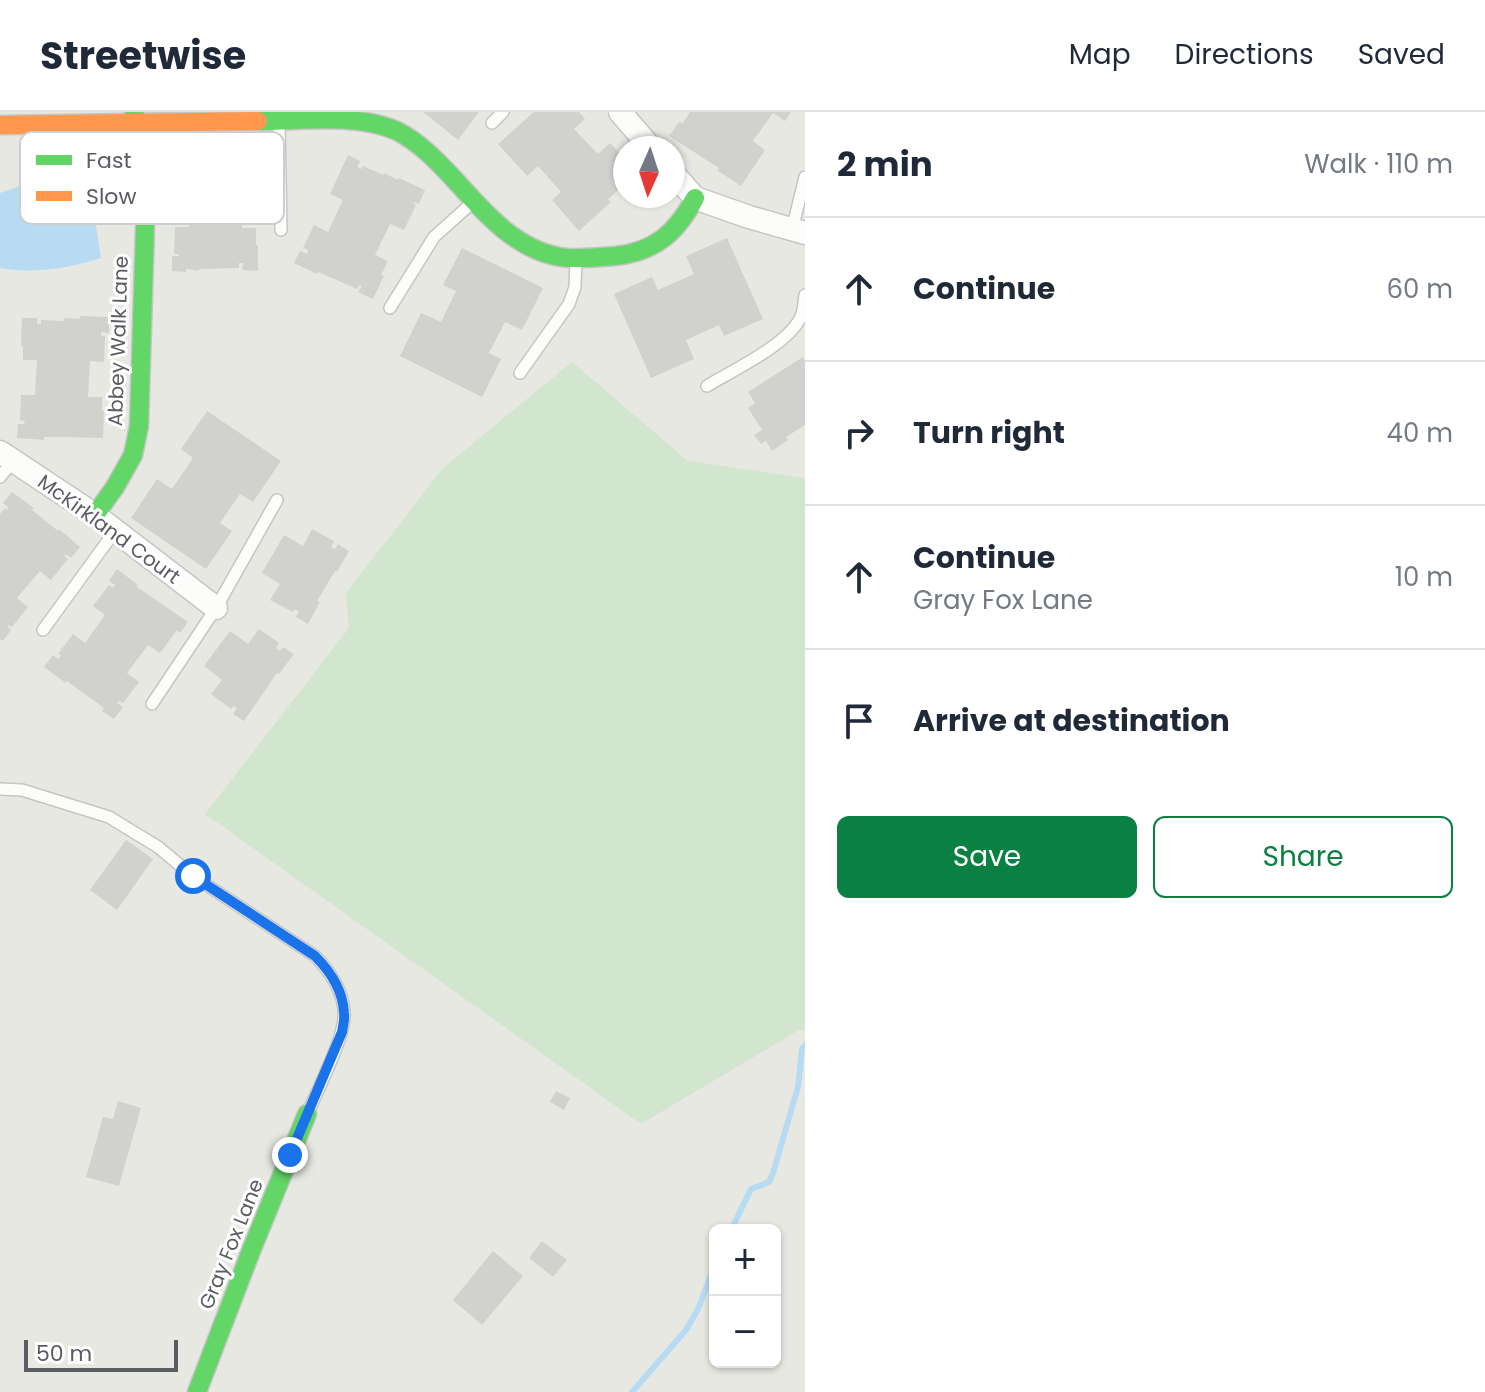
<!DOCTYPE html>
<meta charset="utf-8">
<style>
body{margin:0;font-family:Poppins,sans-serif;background:#f2f2f3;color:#1f2937}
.controls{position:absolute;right:24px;bottom:24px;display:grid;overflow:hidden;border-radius:12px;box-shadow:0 2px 6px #0004}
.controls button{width:72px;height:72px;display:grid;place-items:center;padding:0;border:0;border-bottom:2px solid #e0e1e3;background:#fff;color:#1f2937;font:40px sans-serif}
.compass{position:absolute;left:613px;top:24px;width:72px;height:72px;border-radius:50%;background:#fff;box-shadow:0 2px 6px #0004;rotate:183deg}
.scale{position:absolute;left:24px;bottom:20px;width:154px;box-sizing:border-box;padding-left:8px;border:4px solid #595c60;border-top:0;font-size:22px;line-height:28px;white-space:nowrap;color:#595c60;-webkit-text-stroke:6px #fff;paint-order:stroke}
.stop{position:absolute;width:24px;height:24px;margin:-18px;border:6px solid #1a73e8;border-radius:50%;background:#fff}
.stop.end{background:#1a73e8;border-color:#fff;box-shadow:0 2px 8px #0008}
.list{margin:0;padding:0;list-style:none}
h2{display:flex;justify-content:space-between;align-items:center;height:104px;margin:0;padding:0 32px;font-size:34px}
h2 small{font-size:26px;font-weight:400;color:#747a83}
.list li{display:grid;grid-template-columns:52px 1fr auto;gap:24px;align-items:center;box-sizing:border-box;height:144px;padding:0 32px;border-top:2px solid #e0e1e3}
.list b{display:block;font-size:30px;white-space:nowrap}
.list p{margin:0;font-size:26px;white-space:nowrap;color:#747a83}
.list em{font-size:26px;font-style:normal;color:#747a83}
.actions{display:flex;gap:16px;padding:24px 32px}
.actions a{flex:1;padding:18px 0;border:2px solid #0b8043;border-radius:12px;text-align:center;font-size:28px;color:#0b8043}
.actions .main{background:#0b8043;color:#fff}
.icon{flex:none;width:44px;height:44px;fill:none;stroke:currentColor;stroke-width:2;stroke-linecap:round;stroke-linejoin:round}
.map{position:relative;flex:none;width:805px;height:1280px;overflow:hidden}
header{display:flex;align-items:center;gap:48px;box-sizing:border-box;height:112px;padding:0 40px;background:#fff;border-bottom:2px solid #e0e1e3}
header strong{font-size:38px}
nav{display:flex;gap:44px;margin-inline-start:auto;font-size:28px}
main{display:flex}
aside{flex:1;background:#fff}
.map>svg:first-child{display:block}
</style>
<header>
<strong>Streetwise</strong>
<nav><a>Map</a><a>Directions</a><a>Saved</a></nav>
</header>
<main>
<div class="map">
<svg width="805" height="1280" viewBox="0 0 805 1280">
<rect width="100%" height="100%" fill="#e8e8e3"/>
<path fill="#d1e5cf" d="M572,250L688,349L805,366V919L799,918L641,1012L205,702L349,516L346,481L443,356Z"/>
<path fill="#b7dbf3" d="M23,73L52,76L76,93L94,101L101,146C71,156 31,162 0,156V81Z"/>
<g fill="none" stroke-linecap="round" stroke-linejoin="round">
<path stroke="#b7dbf3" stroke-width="6" d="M731,1118L751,1077L769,1070L773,1061L798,975L802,937L805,933
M632,1280L686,1218L698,1197L715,1153"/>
</g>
<path fill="#d1d1cd" d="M423,0H479L458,28Z
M534,0H579L585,7L574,17L598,42L610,31L623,45L625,43V72L608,87L611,90L579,119L552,88L561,80L538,54L527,64L498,32Z
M690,0H791L785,9L773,1L753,29L765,38L741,74L717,58L719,56L669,24L679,10L682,12Z
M175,38L189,39V44H192L193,40L216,41V38H260V52H253V55H257V81H242V116H256V133H258V159L242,158L243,151H239V156L199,157V159L186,157V160L172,159V144H179V142H174L175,115H189L190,80H175Z
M348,43L360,49L357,55L362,57L363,54L384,63V61L398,68L399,66L425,78L419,92L414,90V92L416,93L404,118L390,112L375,143L388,149L381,163L384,164L373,187L358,180L362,174L359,173L357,177L318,160L317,162L294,151L300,139L307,142L308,138L303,136L314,113L328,120L343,88L330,82Z
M727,126L763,207L724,224L719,213L686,228L694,247L651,266L614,182L652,165L658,178L694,162L686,144Z
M462,136L543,176L522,218L505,210L489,241L501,247L482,285L400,244L421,201L441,210L456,179L443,173Z
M80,204L109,205V221L101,220V224H105L104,250L90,249L88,285H102V299H104L103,326L62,325H44V328L17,326L18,312H24L25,309L20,308L21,283H35L37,248H23V234H21L22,206H37V212H41V208L64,209V206L80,207Z
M803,245L805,249V313L786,325L788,328L772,339L766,329L761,332L754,323L762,318L748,296L755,291L748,280Z
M207,299L281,349L253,390L240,382L220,411L232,419L206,457L131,406L157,367L172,377L193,346L181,337Z
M12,380L34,396L32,398L58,419L59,417L80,435L71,446L66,442L64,444L68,447L51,468L40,459L17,486L28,495L12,515L8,513L7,514L11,518L3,529L0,527V402L5,396L7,398L9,396L3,391Z
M312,417L334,429L331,435L335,437L338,432L349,439L337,460L335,459L317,489L320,490L308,512L296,505L299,499L295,497L293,500L270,488L280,472L262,461L284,423L303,434Z
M117,457L138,473L137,475L188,510L180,521L177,518L160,541L148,533L127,561L139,570L123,591L119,589L117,591L123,595L114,607L102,599L104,596L67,569L66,571L44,555L53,543L58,547L61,543L58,542L73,522L85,531L105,503L93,494L109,473L113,476L115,473L109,469Z
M259,517L279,531L276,536L280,539L283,535L294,542L279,562L277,561L244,609L233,602L237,596L233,594L231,597L211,582L222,568L204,554L230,519L248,532Z
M126,728L153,747L117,798L90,778Z
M556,979L570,986L564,998L550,990Z
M118,989L141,996L119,1074L86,1065L103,1005L113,1007Z
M542,1129L567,1148L553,1165L529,1146Z
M493,1139L523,1164L482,1213L453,1188Z"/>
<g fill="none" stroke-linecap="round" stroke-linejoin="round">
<defs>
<path id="lane" d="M279,11L281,118
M492,11L503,0
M792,118L805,65
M390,196L434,125L473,90
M520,261L569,192L575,175L576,147
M707,274C733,258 792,231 802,202C804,196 804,188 805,183
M0,365L13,349
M43,518L115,419
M152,592L216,496L277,388
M0,677L22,678L109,705L158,735L193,764L315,844C330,859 346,883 344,906C342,931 318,976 308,1001"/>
<path id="street" d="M620,0L651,36
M673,61L695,86L749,105L805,121
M0,340L95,403L216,496"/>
<path id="fast" d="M258,9C301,9 357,1 397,19C419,30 437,49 453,66C482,98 514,137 560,145C578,148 597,145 615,144C655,140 677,120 695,86
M95,403L115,375L133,343L139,314L147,48L134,0
M197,1280L251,1139L307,1002"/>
<path id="slow" d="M0,13L258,9"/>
</defs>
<use href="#lane" stroke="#c5c5c5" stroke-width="14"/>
<use href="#street" stroke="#c5c5c5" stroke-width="25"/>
<use href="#fast" stroke="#c4c5c3" stroke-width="21"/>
<use href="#slow" stroke="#c4c5c3" stroke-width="21"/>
<use href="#lane" stroke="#fcfcfb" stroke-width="11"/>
<use href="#street" stroke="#fcfcfb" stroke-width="22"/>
<use href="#fast" stroke="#63d668" stroke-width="18"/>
<use href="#slow" stroke="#ff974d" stroke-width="18"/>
</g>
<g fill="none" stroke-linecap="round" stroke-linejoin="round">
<path stroke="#1a73e8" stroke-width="10" d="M193,764L315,844C330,859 343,879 344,901C345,907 343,914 342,920L290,1043"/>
</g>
<g text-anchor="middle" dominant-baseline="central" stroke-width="6" stroke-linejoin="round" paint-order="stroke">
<g font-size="20" fill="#595c60" stroke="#fff">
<text transform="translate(118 229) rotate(-88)">Abbey Walk Lane</text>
<text transform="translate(109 417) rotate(36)">McKirkland Court</text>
<text transform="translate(231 1132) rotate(-68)">Gray Fox Lane</text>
</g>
</g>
<rect x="20" y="20" width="264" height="92" rx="12" fill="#fff" stroke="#cdcecf" stroke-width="2"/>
<rect x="36" y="43" width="36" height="10" fill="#63d668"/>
<rect x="36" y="79" width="36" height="10" fill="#ff974d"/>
<g font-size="22" fill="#595c60">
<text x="86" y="56">Fast</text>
<text x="86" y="92">Slow</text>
</g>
</svg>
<div class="controls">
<button>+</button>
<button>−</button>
</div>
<svg class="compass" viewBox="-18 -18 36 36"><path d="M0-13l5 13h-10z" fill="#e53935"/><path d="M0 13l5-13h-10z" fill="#747a83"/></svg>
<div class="scale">50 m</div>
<div class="stop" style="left:193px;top:764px"></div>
<div class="stop end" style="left:290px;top:1043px"></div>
</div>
<aside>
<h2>2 min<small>Walk · 110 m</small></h2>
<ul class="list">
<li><svg class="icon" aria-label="ahead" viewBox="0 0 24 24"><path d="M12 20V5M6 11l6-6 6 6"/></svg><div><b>Continue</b></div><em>60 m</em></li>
<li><svg class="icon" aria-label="right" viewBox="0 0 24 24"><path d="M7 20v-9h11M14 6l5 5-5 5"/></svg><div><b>Turn right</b></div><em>40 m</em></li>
<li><svg class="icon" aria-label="ahead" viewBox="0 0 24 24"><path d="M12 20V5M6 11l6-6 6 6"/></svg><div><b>Continue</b><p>Gray Fox Lane</p></div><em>10 m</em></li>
<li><svg class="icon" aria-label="arrive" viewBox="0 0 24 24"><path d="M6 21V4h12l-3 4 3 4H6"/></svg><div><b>Arrive at destination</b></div></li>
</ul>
<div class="actions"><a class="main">Save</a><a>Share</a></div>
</aside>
</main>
